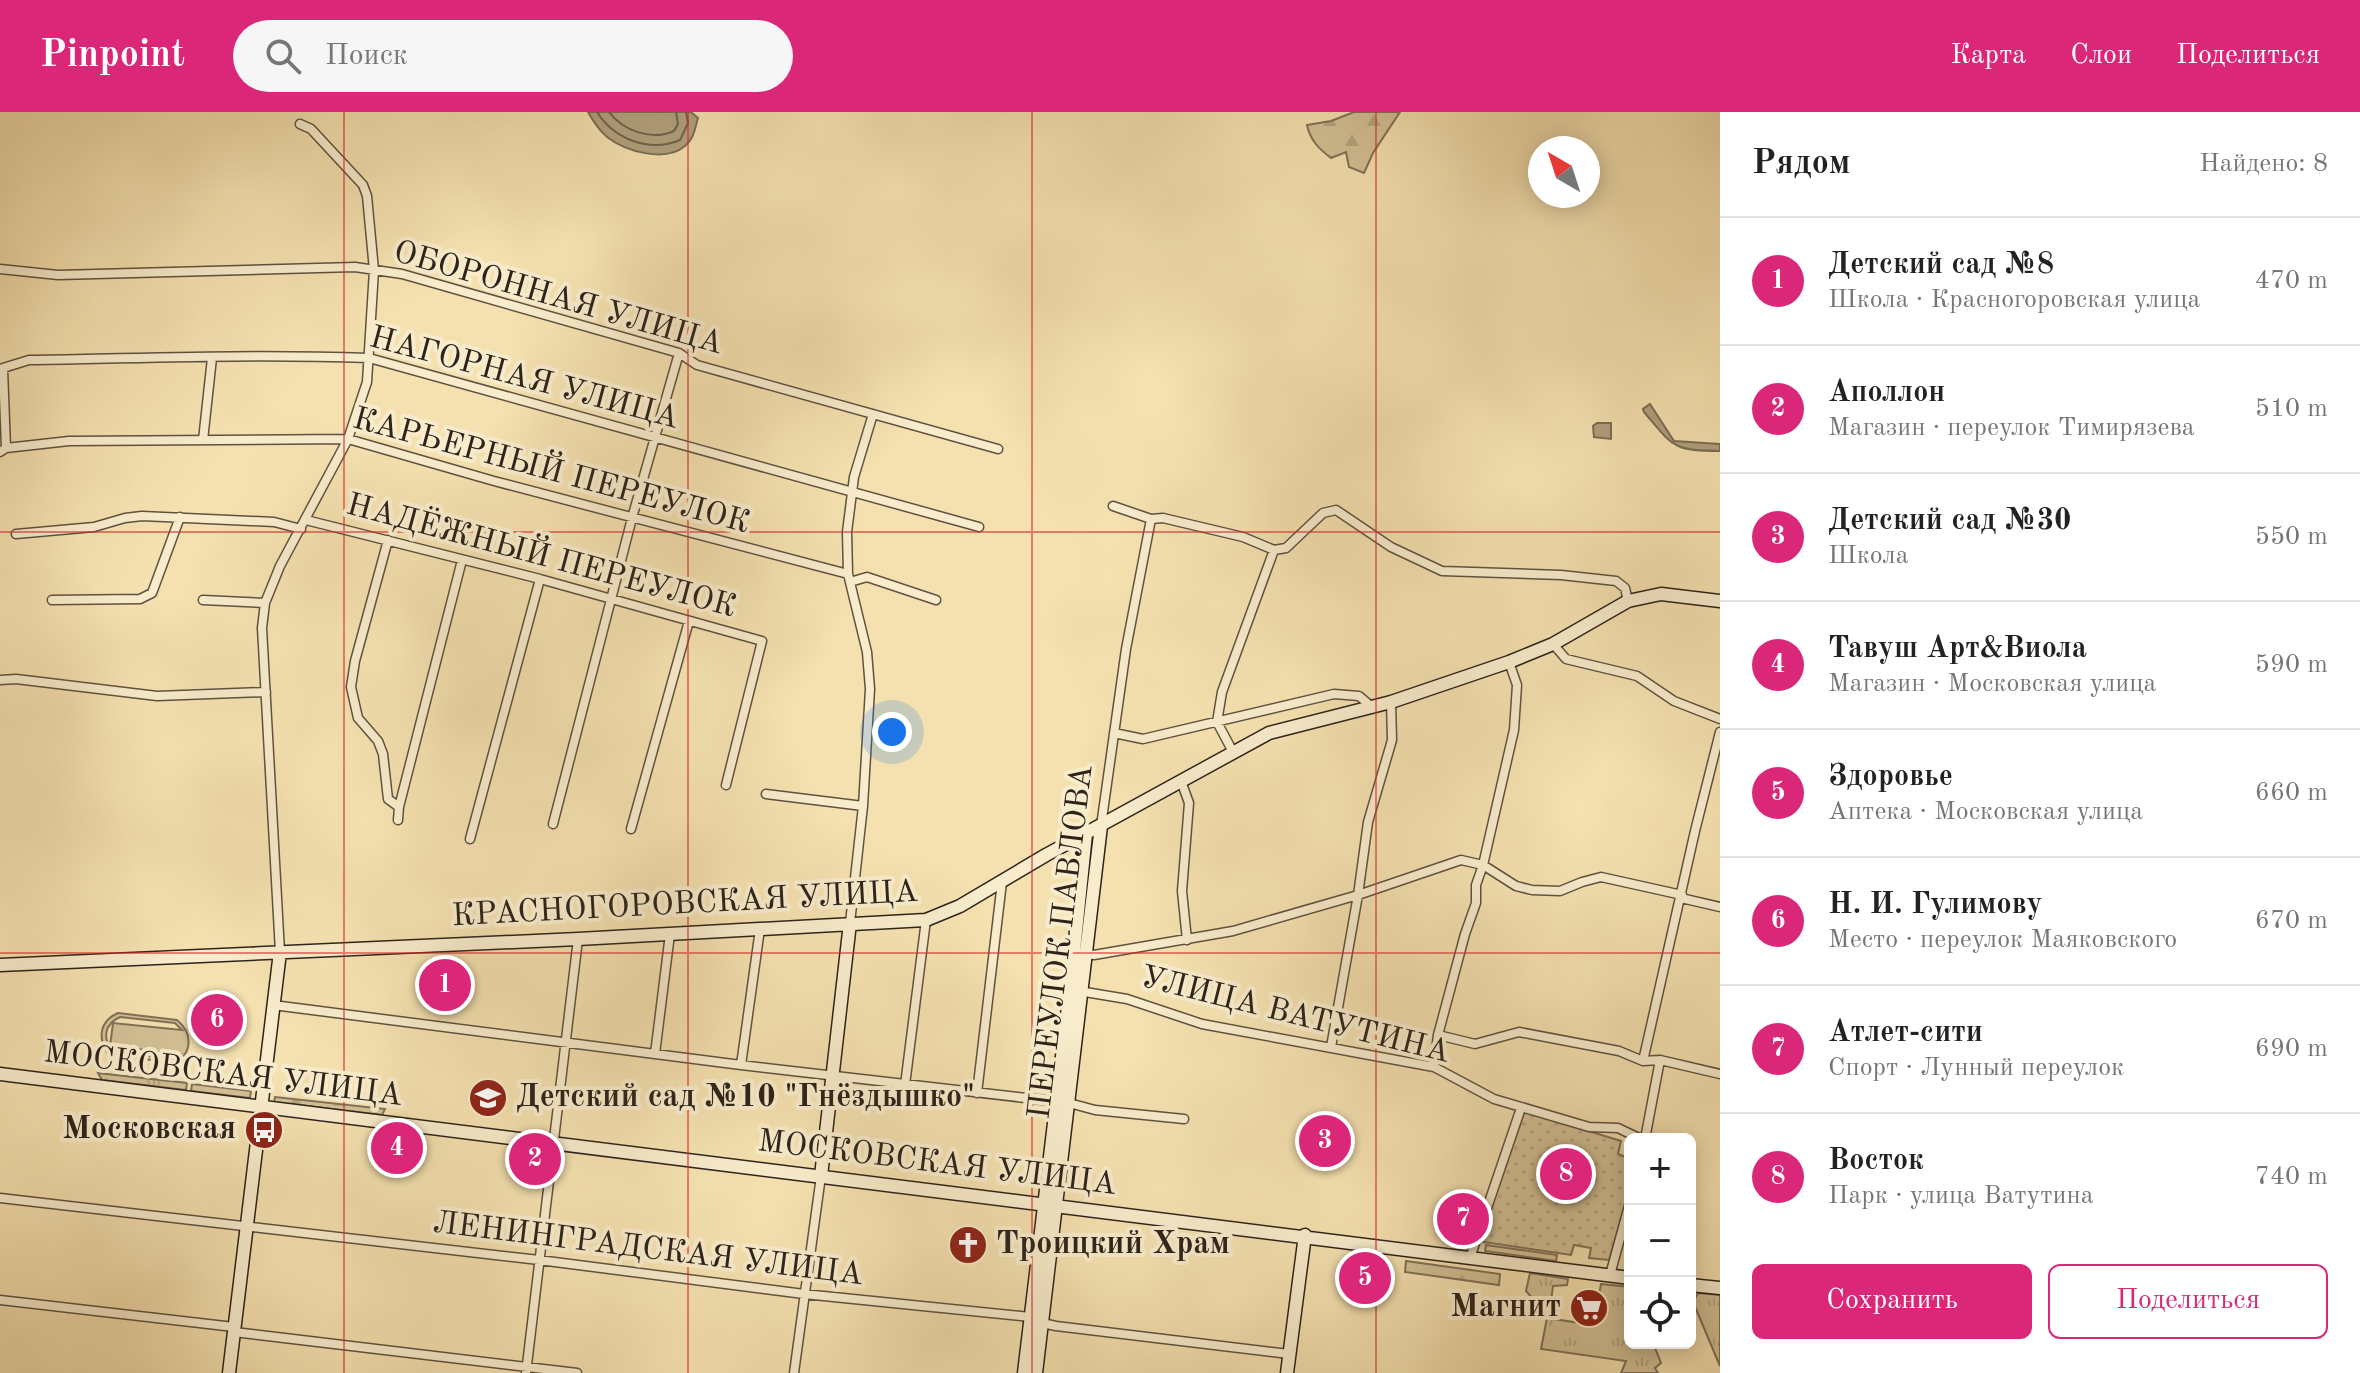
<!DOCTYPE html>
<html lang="ru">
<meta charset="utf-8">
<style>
body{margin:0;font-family:"Old Standard TT",serif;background:#f6f6f6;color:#222}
.controls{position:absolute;right:24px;bottom:24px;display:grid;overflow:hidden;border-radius:12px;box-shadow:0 4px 20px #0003}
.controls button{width:72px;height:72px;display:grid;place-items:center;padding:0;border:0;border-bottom:2px solid #e0e0e0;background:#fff;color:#222;font:40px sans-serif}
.compass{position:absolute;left:1528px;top:24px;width:72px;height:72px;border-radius:50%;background:#fff;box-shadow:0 4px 20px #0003;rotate:321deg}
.you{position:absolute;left:892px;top:620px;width:28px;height:28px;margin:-20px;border:6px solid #fff;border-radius:50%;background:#1a73e8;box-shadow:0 0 0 12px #1a73e833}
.badge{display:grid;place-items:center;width:52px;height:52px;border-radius:50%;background:#db2777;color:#fff;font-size:26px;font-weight:700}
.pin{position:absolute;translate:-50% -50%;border:4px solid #fff;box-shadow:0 2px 8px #0006}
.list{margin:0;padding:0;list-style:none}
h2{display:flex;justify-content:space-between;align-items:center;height:104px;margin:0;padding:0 32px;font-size:34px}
h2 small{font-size:26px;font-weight:400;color:#767676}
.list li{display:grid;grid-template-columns:52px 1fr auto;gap:24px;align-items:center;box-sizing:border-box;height:128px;padding:0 32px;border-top:2px solid #e0e0e0}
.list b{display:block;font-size:30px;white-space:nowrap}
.list p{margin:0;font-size:26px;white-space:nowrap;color:#767676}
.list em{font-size:26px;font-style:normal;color:#767676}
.actions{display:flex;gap:16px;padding:24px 32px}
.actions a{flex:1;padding:18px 0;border:2px solid #db2777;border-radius:12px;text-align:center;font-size:28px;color:#db2777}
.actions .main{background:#db2777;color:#fff}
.icon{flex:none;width:44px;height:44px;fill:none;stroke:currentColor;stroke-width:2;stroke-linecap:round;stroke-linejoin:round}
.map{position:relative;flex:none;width:1720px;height:1261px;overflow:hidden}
header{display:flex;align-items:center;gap:48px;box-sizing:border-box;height:112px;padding:0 40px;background:#db2777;color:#fff}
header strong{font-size:38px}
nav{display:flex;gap:44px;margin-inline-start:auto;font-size:28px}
.search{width:560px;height:72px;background:#f6f6f6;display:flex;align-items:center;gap:20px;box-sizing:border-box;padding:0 28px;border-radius:44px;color:#767676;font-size:30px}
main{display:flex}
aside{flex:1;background:#fff}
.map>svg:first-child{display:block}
</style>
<header>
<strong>Pinpoint</strong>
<div class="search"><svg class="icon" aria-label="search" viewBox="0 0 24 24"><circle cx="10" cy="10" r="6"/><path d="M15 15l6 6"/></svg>Поиск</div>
<nav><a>Карта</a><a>Слои</a><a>Поделиться</a></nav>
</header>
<main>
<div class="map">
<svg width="1720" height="1261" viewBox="0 0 1720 1261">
<defs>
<pattern id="grass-tufts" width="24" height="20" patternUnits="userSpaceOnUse" patternTransform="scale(2)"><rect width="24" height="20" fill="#d3c196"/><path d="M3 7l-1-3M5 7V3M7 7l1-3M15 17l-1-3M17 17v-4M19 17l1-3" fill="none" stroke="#b5a681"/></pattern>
<pattern id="forest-firs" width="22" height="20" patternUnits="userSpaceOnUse" patternTransform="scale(2)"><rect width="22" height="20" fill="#d3c196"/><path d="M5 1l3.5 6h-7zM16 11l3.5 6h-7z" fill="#b5a681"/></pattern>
<pattern id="park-dots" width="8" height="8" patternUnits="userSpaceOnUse" patternTransform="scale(2)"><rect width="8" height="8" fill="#d3c196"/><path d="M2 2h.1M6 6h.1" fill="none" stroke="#b5a681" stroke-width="1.8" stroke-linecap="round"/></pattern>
</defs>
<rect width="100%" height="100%" fill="#f5e1b0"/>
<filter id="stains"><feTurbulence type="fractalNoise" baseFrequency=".0025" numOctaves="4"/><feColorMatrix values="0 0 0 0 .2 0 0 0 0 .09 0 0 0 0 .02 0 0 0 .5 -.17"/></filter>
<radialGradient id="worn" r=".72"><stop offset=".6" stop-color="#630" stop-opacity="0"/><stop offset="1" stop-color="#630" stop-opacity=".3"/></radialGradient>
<path fill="url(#grass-tufts)" stroke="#807258" stroke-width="2" d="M98,961L187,971L186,978L102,968Z
M192,972L251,979L250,986L191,979Z
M1486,1133L1557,1143L1556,1149L1485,1139Z
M1530,1161L1568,1167L1567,1173L1553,1174L1551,1189L1533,1187L1526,1179Z
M1601,1172L1630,1175V1231H1653L1661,1251L1655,1256L1658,1261H1621L1626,1249L1541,1237L1547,1206L1593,1213Z
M1698,1181L1720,1183V1254L1693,1190Z"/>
<path fill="url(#forest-firs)" stroke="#807258" stroke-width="2" d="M1354,0H1400L1373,41L1364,61L1349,55L1346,40L1331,46C1319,37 1310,28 1307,13L1331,9Z
M275,985L385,997L382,1003L274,990Z
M1406,1149L1500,1162L1499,1173L1405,1160Z"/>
<path fill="url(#park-dots)" stroke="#807258" stroke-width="2" d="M1523,999L1621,1029L1618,1042L1630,1047V1078L1609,1148L1589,1146L1591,1136L1574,1133L1571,1143L1483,1130L1487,1108Z"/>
<path fill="#d3c196" stroke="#807258" stroke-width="2" fill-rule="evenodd" d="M118,901L177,908C193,921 193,943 173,951L108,942C97,925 100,909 118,901ZM120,905L175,911L182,918L113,911L110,934L180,942L172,947L112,939C102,925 105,912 120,905Z"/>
<path fill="#b1a07d" stroke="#7c6e55" stroke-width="2" d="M588,0H691L698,6C695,16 694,27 685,34C665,51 625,39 607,25C599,18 593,9 588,0Z
M1650,292L1674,329L1720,332V339C1672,339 1673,334 1644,300L1643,297Z
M1597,311H1611V327L1594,325L1593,314Z"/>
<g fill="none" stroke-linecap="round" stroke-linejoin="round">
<path stroke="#6f624c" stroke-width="2" d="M597,0C614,27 649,41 680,28L688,11L686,0
M609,0C623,19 652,29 674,19L678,12L676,0"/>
<defs>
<path id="street" d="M0,157L58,163L355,155L402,162L679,241L697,253L998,337
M0,257L29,248C142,246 256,242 369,246L979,415
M3,257L6,336
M203,328L212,246
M0,340L6,336L69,329L348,327L494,369L848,462
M1113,394L1151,407L1163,406L1243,425L1274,438L1286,436L1323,401L1336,398L1391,435L1442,459L1561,463L1616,469L1625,476L1628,489
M306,408L540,467L762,529L726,673
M16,422L94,415L125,406L142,404L274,410L301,417
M388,428L355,549L351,575L358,606L378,629L383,642L388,687L399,695
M850,470L867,465L936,488
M52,488L140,487L152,481L180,405
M203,488L265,491
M1553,532L1566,547L1637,564L1674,589L1720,607
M0,568L16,567L157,584L266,580
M1114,621L1143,627L1334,582L1359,584L1372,595
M1233,640L1217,610L1222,580L1274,438
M1181,669L1189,691L1182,779L1187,828
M766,682L863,694
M398,708L399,695L462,448
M553,712L632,406L679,241
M1101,714L1126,537L1151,407
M631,717L689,509
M470,727L540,467
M1681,786L1720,795
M850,811L863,694L870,577L867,540L848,462L847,420L854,365L873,302
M280,840L262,516L265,491L280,454L348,327L367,270L374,158L367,84L363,73L311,17L300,12
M1083,841L1094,843L1233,819L1358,783L1461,748L1483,753L1516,774L1532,778L1560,779L1582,770L1601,765L1682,783
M1079,879L1127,887L1202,912L1434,955L1494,987L1589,1015L1618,1016L1641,1027
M273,893L741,953L1069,991L1095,998L1184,1007
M1438,923L1475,932L1519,920L1619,939L1643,949L1660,948L1720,962
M1331,935L1358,783L1368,710L1392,628L1391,590
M655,942L670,822
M1643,949L1695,719L1720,620
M741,953L760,817
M1434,955L1438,923L1465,822L1476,791V773L1483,753L1514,618L1517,573L1509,550
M905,973L926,808
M977,981L1002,770
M1645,1027L1660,948
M0,1086L539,1148L804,1182L1030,1205L1042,1211L1056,1214L1289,1242
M1470,1146L1521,996
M1610,1163L1630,1090
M0,1188L234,1215
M234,1220L577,1261
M526,1261L578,827
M794,1261L821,1064"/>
<path id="secondary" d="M0,853L578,827L926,808L960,794L1046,743L1269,621L1391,590L1509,550L1553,532L1628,489L1661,482L1720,489
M0,962L1630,1166
M821,1064L850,811
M1690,1173L1720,1176
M229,1261L280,840
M1024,1261L1070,878L1086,722
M1036,1261L1101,714
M1287,1261L1305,1123"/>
</defs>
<use href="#street" stroke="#5f5240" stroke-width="11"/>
<use href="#secondary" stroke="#2d231a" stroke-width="15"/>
<use href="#street" stroke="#f8eccc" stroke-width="8"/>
<use href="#secondary" stroke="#f8eccc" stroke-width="12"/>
</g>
<path fill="none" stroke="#d62828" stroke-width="2" stroke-opacity="0.55" d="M344,0V1261M688,0V1261M1032,0V1261M1376,0V1261M0,420H1720M0,841H1720"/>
<defs>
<symbol id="school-disc" viewBox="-11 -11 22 22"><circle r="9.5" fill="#8f2418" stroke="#f8eccc"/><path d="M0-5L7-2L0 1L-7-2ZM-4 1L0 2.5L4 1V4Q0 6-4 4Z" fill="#fff"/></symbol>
<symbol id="bus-disc" viewBox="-11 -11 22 22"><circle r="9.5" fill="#8f2418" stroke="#f8eccc"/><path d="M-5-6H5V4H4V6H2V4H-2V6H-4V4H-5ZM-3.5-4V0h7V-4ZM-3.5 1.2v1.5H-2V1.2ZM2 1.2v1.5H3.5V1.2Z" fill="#fff"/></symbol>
<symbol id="church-disc" viewBox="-11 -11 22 22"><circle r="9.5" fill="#8f2418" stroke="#f8eccc"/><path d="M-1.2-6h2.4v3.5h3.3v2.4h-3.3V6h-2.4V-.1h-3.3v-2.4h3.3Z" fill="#fff"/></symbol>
<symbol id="supermarket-disc" viewBox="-11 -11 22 22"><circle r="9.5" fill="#8f2418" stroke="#f8eccc"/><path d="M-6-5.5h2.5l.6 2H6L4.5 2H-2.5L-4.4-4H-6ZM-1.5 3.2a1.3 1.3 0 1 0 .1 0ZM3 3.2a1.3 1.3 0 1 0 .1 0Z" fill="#fff"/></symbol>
</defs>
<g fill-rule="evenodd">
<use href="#school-disc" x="466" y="964" width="44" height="44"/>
<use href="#bus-disc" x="242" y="996" width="44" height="44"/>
<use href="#church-disc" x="946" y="1111" width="44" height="44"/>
<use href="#supermarket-disc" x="1567" y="1174" width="44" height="44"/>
</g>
<g text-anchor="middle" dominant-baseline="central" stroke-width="8" stroke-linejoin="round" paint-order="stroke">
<g font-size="32" fill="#2d231a" stroke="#f8eccc">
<text transform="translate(558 187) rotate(16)">ОБОРОННАЯ УЛИЦА</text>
<text transform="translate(524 267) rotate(15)">НАГОРНАЯ УЛИЦА</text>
<text transform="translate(551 360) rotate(15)">КАРЬЕРНЫЙ ПЕРЕУЛОК</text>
<text transform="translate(541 445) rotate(15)">НАДЁЖНЫЙ ПЕРЕУЛОК</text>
<text transform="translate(685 793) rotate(-3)">КРАСНОГОРОВСКАЯ УЛИЦА</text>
<text transform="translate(1062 830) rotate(-83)">ПЕРЕУЛОК ПАВЛОВА</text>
<text transform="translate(1295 904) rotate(14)">УЛИЦА ВАТУТИНА</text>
<text transform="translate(223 963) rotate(7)">МОСКОВСКАЯ УЛИЦА</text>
<text transform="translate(937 1052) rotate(7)">МОСКОВСКАЯ УЛИЦА</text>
<text transform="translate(648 1138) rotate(7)">ЛЕНИНГРАДСКАЯ УЛИЦА</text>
</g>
<g font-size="32" font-weight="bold" fill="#2d231a" stroke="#f8eccc" text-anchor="start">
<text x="516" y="986">Детский сад №10 "Гнёздышко"</text>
<text x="236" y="1018" text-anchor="end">Московская</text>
<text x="996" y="1133">Троицкий Храм</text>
<text x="1561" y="1196" text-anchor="end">Магнит</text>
</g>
</g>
<rect width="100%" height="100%" filter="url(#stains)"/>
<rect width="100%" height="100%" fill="url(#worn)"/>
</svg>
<div class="controls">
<button>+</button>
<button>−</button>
<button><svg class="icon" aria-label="locate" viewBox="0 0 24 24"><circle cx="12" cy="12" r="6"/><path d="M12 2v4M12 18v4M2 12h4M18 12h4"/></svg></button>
</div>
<svg class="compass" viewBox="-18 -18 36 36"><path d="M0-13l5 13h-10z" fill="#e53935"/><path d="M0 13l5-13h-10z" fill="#767676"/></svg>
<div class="you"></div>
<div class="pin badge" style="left:445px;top:873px">1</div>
<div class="pin badge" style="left:535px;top:1047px">2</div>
<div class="pin badge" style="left:1325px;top:1029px">3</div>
<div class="pin badge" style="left:397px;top:1036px">4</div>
<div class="pin badge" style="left:1365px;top:1166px">5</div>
<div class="pin badge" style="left:217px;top:908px">6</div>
<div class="pin badge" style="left:1463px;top:1107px">7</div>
<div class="pin badge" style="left:1566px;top:1062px">8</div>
</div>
<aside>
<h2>Рядом<small>Найдено: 8</small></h2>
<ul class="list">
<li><span class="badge">1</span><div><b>Детский сад №8</b><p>Школа · Красногоровская улица</p></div><em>470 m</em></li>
<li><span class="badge">2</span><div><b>Аполлон</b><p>Магазин · переулок Тимирязева</p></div><em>510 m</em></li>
<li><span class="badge">3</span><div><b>Детский сад №30</b><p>Школа</p></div><em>550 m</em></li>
<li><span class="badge">4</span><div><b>Тавуш Арт&amp;Виола</b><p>Магазин · Московская улица</p></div><em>590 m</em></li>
<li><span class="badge">5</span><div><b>Здоровье</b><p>Аптека · Московская улица</p></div><em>660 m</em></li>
<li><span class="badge">6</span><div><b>Н. И. Гулимову</b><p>Место · переулок Маяковского</p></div><em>670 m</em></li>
<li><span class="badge">7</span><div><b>Атлет-сити</b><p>Спорт · Лунный переулок</p></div><em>690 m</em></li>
<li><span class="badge">8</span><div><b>Восток</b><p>Парк · улица Ватутина</p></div><em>740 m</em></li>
</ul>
<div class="actions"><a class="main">Сохранить</a><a>Поделиться</a></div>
</aside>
</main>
